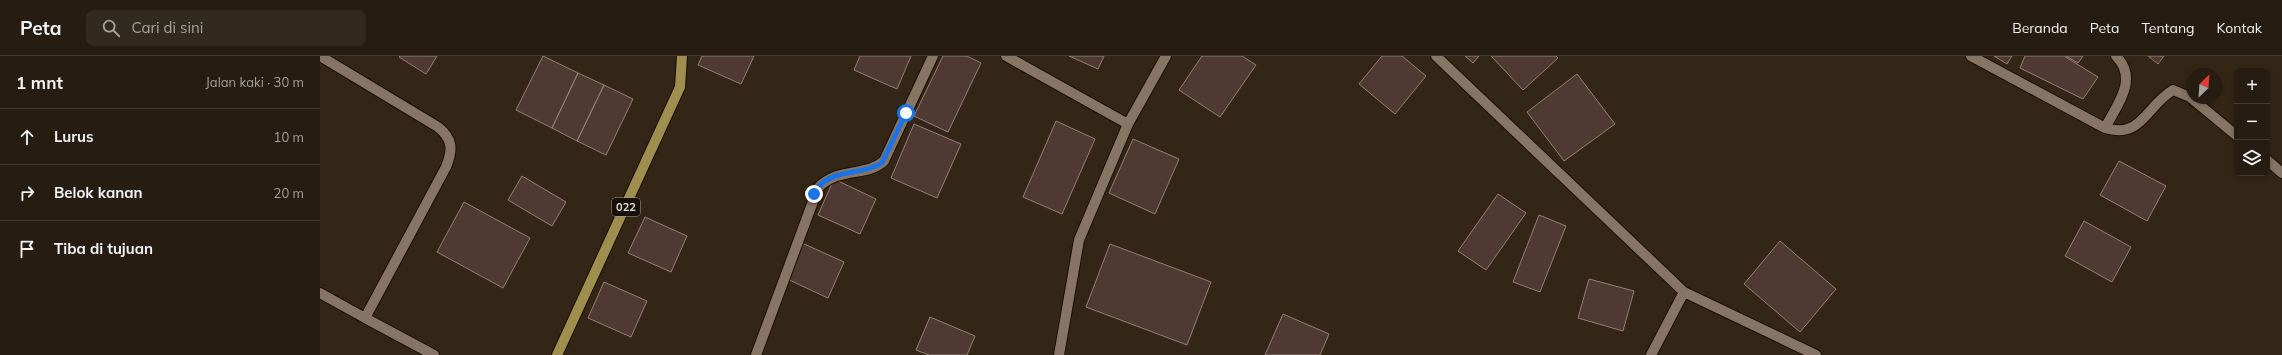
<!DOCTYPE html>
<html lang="id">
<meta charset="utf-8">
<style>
body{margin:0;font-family:Mulish,sans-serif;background:#32291f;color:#f1f3f6}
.controls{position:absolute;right:12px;top:12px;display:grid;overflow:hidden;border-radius:8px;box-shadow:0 2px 6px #0003}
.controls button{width:36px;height:36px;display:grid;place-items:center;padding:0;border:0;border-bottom:1px solid #423a31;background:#261c11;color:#f1f3f6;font:20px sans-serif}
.compass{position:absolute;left:1866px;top:12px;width:36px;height:36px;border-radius:50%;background:#261c11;box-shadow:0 2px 6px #0003;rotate:25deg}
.stop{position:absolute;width:12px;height:12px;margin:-9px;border:3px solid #1a73e8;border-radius:50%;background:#fff}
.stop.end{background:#1a73e8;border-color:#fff;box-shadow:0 1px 4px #0008}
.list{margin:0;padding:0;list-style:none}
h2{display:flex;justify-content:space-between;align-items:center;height:52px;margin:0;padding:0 16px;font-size:17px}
h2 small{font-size:13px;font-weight:400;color:#a4a19f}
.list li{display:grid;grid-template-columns:26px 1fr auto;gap:12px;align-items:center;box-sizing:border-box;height:56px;padding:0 16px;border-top:1px solid #423a31}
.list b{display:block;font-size:15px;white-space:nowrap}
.list em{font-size:13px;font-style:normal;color:#a4a19f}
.icon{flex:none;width:22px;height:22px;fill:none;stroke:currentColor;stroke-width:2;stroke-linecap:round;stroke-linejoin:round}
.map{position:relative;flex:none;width:1962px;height:299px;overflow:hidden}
header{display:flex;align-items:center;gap:24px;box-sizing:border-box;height:56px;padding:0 20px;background:#261c11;border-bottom:1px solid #423a31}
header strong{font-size:19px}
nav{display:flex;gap:22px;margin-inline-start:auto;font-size:14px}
.search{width:280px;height:36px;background:#32291f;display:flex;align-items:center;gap:10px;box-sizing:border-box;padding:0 14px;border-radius:8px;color:#a4a19f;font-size:15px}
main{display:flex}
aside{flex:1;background:#261c11}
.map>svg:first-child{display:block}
</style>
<header>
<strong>Peta</strong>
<div class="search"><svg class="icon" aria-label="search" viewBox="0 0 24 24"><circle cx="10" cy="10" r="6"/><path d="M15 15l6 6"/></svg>Cari di sini</div>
<nav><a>Beranda</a><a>Peta</a><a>Tentang</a><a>Kontak</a></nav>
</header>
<main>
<aside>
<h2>1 mnt<small>Jalan kaki · 30 m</small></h2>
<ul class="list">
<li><svg class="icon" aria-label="ahead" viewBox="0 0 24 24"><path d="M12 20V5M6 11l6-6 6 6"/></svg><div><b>Lurus</b></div><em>10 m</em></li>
<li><svg class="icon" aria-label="right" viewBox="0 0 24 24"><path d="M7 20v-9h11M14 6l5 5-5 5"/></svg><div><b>Belok kanan</b></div><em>20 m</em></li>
<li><svg class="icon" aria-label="arrive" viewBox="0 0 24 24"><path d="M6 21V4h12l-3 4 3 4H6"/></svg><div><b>Tiba di tujuan</b></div></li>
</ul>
</aside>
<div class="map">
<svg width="1962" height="299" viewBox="0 0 1962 299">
<rect width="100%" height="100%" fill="#332617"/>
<path fill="#4e3933" stroke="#977e77" d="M80,0H117L106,18L79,1Z
M223,0L258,17L232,72L196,54Z
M382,0H434L421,28L378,9Z
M540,0H591L577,33L534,14Z
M623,0H647L661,7L628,76L594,60Z
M749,0H784L778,13Z
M882,0H922L936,9L900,61L859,34Z
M1062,0H1082L1106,20L1075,58L1039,28Z
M1145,0H1159L1153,7Z
M1171,0H1236L1238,2L1203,34Z
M1674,0H1692L1687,8Z
M1705,0H1744L1778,21L1763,43L1700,12Z
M1746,0H1763L1758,7Z
M1828,0H1844L1838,8Z
M258,17L284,29L257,85L232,72Z
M1257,18L1295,68L1244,105L1207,56Z
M284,29L313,43L286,99L257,85Z
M736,65L775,83L742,158L703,141Z
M594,68L641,88L617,142L571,122Z
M813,83L859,103L835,158L789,137Z
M1799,105L1846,130L1827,165L1780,139Z
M202,120L246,146L232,170L188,144Z
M514,123L556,143L540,178L498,159Z
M1178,138L1206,157L1166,214L1138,195Z
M144,146L210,182L183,232L117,196Z
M1219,159L1246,170L1220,236L1193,226Z
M325,161L367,180L351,216L308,197Z
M1764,165L1811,191L1792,226L1745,200Z
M1460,185L1516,233L1480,276L1424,228Z
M482,187L524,206L508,242L465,222Z
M790,188L891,226L867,289L766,251Z
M1269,223L1314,235L1303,275L1258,262Z
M284,226L327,245L311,281L268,262Z
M963,258L1009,278L1000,299H945Z
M610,261L655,280L647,299H609L596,294Z"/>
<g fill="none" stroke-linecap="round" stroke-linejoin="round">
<defs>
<path id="minor" d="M0,0L118,71C133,83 133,94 126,111L45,262L114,299
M686,0L808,68
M1116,0L1364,236L1496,299
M1651,0L1785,72C1822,83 1826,50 1853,34L1870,41L1917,80
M1785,72C1797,49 1819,23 1796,0
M1947,104L1962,117
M0,237L45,262
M436,299L498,132C517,111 547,121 564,105L613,0
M739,299L759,184L808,68L846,0
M1331,299L1364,236"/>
<path id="primary" d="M237,299L360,31L362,0"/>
</defs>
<use href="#minor" stroke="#1b0f02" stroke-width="12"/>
<use href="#primary" stroke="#1b0f02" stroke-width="12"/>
<use href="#minor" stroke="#867564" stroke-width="10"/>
<use href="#primary" stroke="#9e8f4f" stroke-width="10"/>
</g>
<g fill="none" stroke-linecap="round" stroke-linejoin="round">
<path stroke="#1a73e8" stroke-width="5" d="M494,138C507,111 540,121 562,107L586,57"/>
</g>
<g text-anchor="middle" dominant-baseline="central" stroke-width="3" stroke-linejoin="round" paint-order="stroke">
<rect fill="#16100a" stroke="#a69d95" stroke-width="1" x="292" y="142" width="28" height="18" rx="3"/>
<g font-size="11" font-weight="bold" fill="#e3dad0">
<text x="306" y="151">022</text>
</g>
</g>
</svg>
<div class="controls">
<button>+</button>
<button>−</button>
<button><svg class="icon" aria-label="layers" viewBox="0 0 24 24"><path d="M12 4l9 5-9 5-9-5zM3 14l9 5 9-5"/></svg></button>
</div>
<svg class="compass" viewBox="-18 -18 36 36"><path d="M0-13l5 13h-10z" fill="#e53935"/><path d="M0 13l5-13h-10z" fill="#a4a19f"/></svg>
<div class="stop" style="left:586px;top:57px"></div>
<div class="stop end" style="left:494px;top:138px"></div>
</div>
</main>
